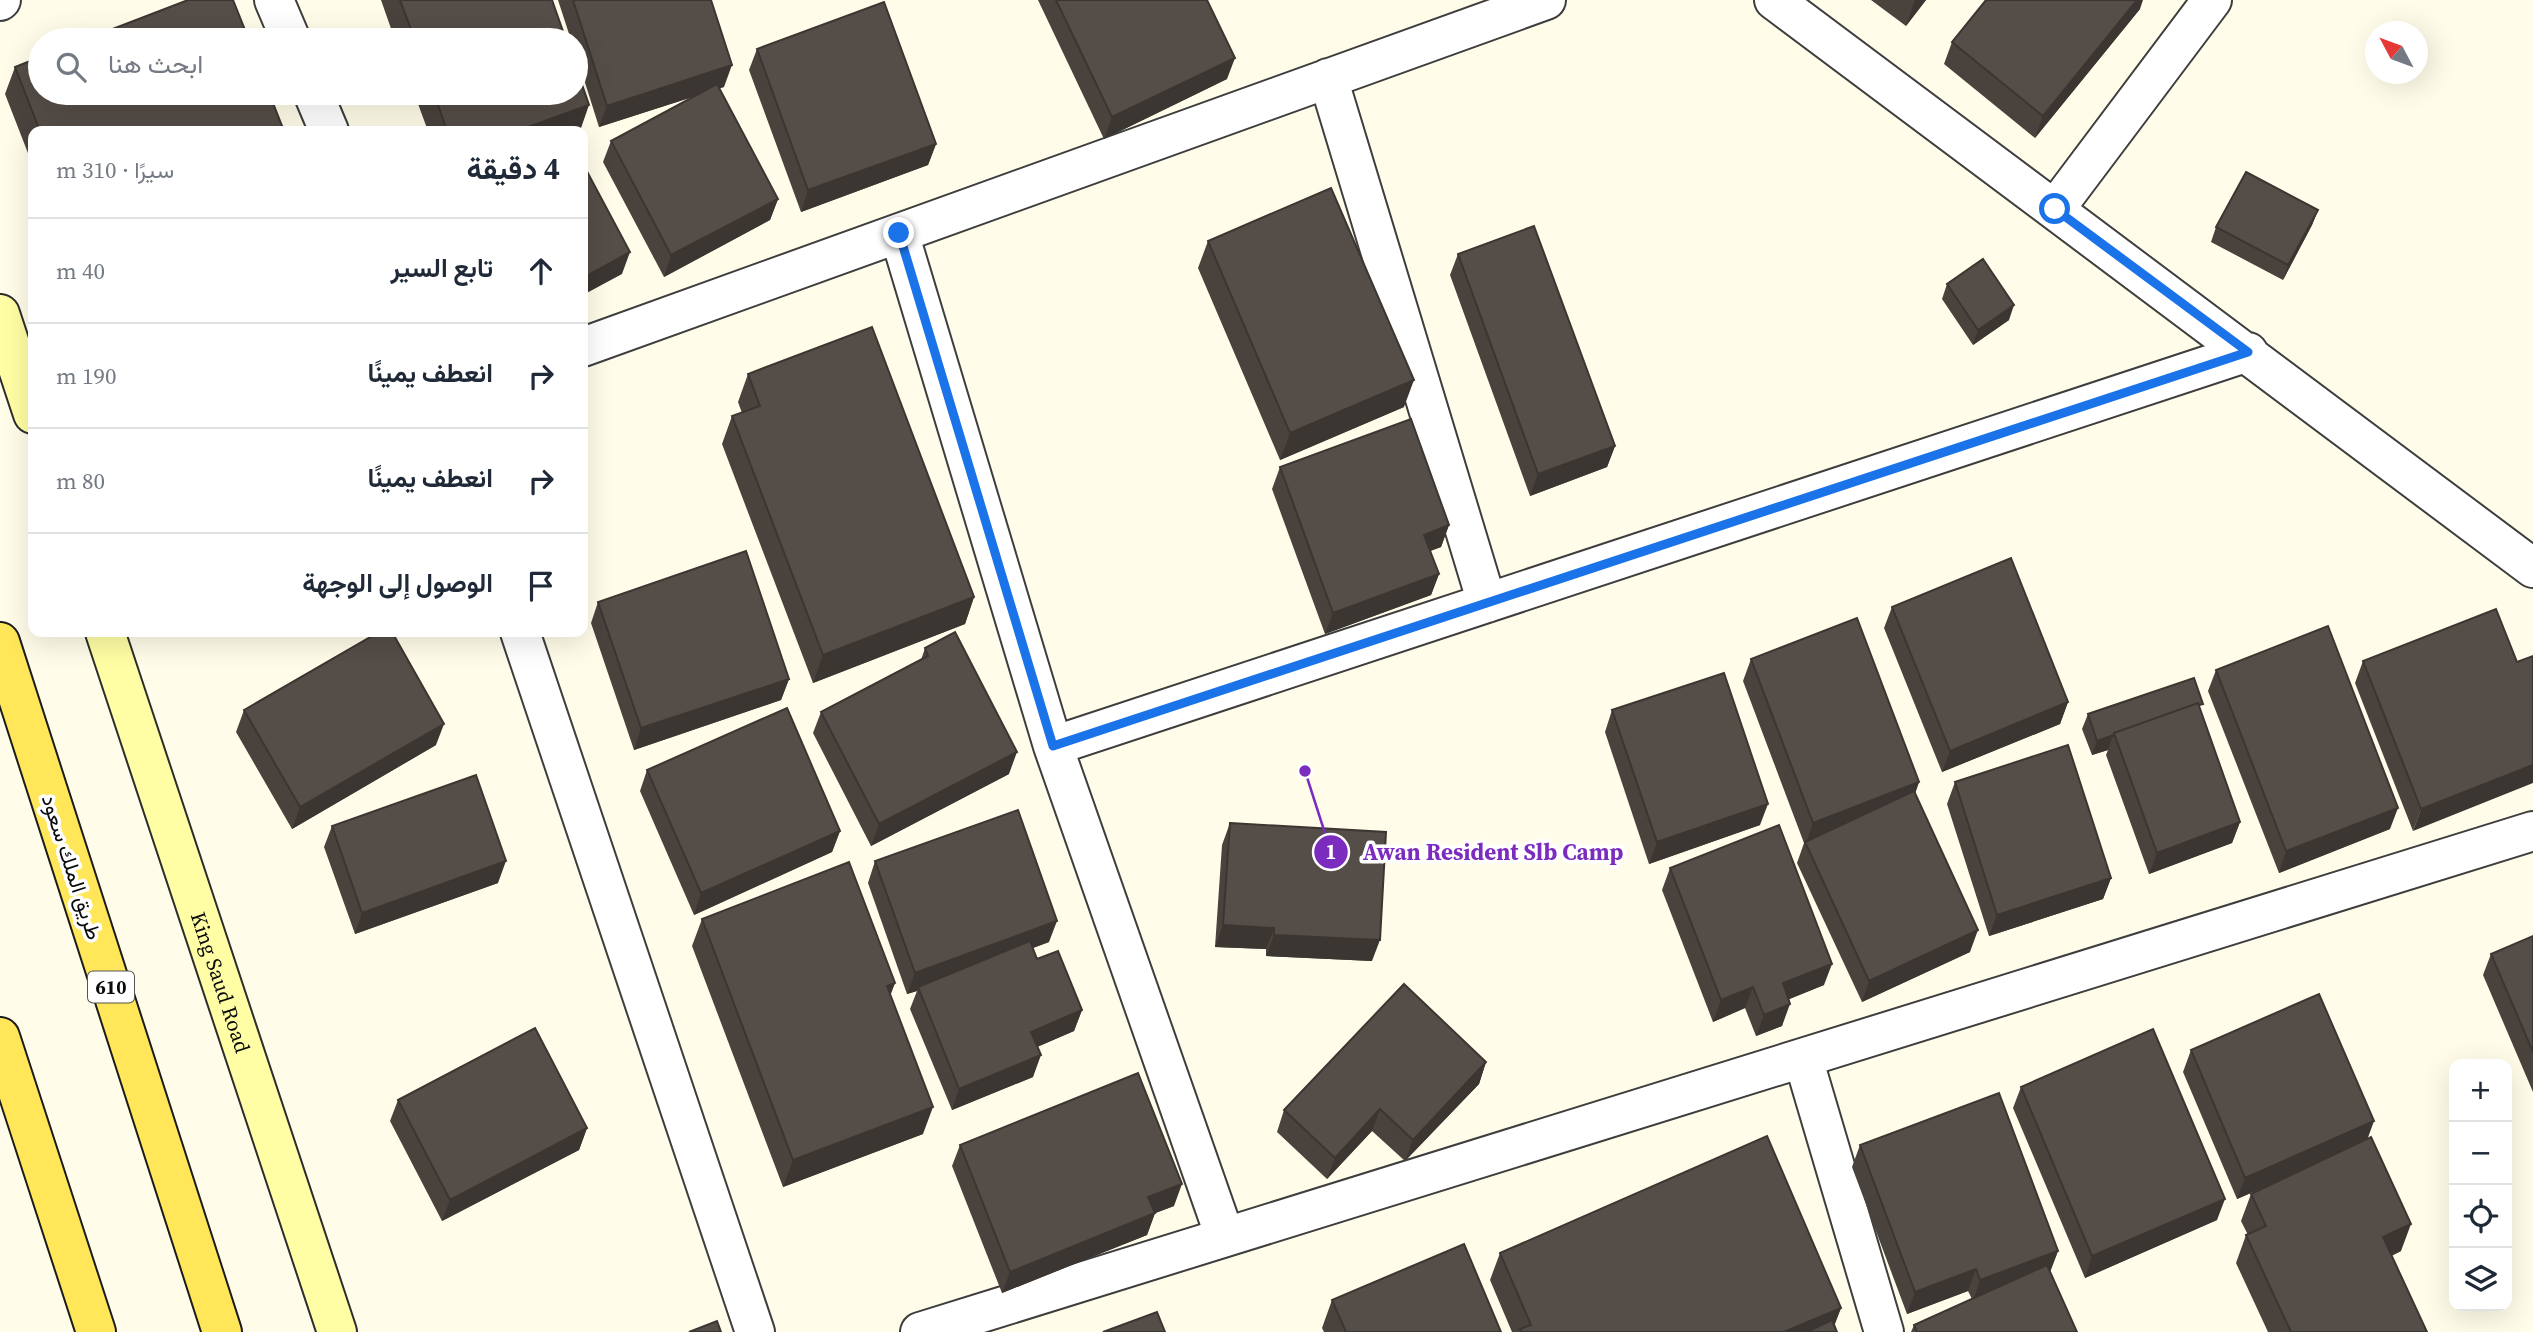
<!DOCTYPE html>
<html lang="ar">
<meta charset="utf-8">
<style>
body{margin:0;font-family:"Source Serif 4",Vazirmatn,serif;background:#f2f2f3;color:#1f2937;direction:rtl}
.controls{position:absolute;right:21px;bottom:21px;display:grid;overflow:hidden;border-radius:14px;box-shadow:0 7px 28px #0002}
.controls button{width:63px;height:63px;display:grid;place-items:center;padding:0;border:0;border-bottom:2px solid #e0e1e3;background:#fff;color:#1f2937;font:35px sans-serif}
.compass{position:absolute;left:2365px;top:21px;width:63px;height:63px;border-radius:50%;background:#fff;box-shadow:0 7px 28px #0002;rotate:311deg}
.stop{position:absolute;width:21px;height:21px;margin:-16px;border:5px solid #1a73e8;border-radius:50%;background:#fff}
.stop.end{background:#1a73e8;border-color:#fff;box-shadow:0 2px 7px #0008}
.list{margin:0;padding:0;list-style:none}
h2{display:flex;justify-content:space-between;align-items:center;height:91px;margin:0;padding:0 28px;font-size:30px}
h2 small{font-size:23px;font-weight:400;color:#747a83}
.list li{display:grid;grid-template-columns:46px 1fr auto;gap:21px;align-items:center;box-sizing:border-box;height:105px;padding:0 28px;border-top:2px solid #e0e1e3}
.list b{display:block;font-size:26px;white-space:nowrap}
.list em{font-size:23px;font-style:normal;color:#747a83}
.icon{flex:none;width:38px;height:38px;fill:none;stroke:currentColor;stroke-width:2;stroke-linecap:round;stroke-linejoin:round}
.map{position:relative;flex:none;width:2533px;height:1332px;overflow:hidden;direction:ltr}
.search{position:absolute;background:#fff;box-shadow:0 7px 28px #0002;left:28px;top:28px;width:560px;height:77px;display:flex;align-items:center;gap:18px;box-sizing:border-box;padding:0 24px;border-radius:38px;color:#747a83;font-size:26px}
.panel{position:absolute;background:#fff;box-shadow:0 7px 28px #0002;left:28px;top:126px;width:560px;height:511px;border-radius:14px;direction:rtl}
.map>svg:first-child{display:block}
</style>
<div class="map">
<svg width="2533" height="1332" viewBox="0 0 2533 1332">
<rect width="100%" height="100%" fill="#fffde9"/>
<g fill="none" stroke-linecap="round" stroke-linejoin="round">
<defs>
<path id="minor" d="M274,0L291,40
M1774,0L2533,568
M0,1L1,0
M1328,78L1487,603
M313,93L329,131
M2055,209L2212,0
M899,233L1053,746L1225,1237
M583,347L1546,0
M520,632L755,1332
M1053,746L2248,352
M1803,1058L1884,1332
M920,1332L2533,831"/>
<g id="secondary">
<path d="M0,314L33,414"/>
<path id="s1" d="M105,632L337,1332"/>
</g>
<path id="primary" d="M0,642L222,1332
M0,1037L96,1332"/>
</defs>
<use href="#minor" stroke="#3e3e3e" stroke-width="42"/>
<use href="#secondary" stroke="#2d2d2d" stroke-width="42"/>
<use href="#primary" stroke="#1c1c1c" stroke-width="42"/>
<use href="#minor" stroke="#fff" stroke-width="38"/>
<use href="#secondary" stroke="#fffea4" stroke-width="38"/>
<use href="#primary" stroke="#ffe759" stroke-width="38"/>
</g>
<path fill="#49423d" d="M381,0H552L566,40H395Z
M558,0H711L724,87L719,88L778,199L770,220L664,277L603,162L611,141L695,96L599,127L576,54V40H571Z
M1038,0H1207L1227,79L1104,139Z
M1871,0H1926L1906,26Z
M2140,9L2035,138L1944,64L1952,42Z
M757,49L936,144L928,165L801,212L749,70Z
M15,67L284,131H33V166L5,94Z
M414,93H576L580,131H428Z
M2318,210L2312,225L2283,280L2211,242L2216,227Z
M1208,241L1404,407L1280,460L1198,268Z
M1458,254L1615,446L1607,467L1530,496L1450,275Z
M1947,284L2009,320L1973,345L1942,299Z
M748,374L974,597L965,624L813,683L722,444L732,416L742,413L738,402Z
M1280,467L1449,525L1441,547L1430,551L1439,574L1431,595L1325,634L1272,489Z
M598,602L789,679L781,700L634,750L591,623Z
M1892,607L2068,702L2060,724L1942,772L1884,628Z
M2496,609L2413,831L2355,683L2363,661Z
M925,648L1009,774L871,846L813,733L821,712L921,660Z
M1751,659L1919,782L1915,794L1970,952L1862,1002L1797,863L1804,843L1743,681Z
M2216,670L2390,829L2279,873L2208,691Z
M244,710L436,745L292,829L236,732Z
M1612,710L1760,825L1649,864L1605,732Z
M2200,710L2240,822L2232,843L2149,874L2106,755L2108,750L2092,755L2082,729L2088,714Z
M647,770L840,831L832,852L694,915L640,791Z
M1955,782L2111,878L2103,899L1989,936L1947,804Z
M1230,823L1372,961L1266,956V949L1215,947L1222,845Z
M332,826L498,883L355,934L324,847Z
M875,861L1049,942L1033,948L1037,959L1082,1010L1074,1031L1037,1047L1033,1077L952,1110L910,1009L917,991L907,994L868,883Z
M1670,868L1824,985L1789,999L1782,1026L1756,1036L1745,1008L1713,1022L1662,890Z
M702,919L895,983L890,994L923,1134L783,1187L692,946Z
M2533,936V1092L2483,975L2491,954Z
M2191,1050L2367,1139L2401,1251L2391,1256L2427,1332H2268L2236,1263L2246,1235H2248L2241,1221L2251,1194L2267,1186L2237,1199L2183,1072Z
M1486,1062L1479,1084L1405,1161L1372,1131L1327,1179L1277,1132L1284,1110Z
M2021,1087L2217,1220L2085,1278L2013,1108Z
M398,1100L587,1128L579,1150L442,1221L390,1121Z
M960,1145L1174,1206L1155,1213L1147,1235L1002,1293L952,1166Z
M1860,1145L2058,1251L2050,1272L2077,1332H1911L1914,1325L1972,1299L1968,1291L1907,1314L1852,1167Z
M1500,1253L1841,1308L1834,1325L1837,1332H1512L1490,1280Z
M1332,1300L1501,1332H1324L1322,1328Z"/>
<path fill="#3c3632" d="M1915,0H1926L1906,26Z
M2137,0H2143L2140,9L2035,138L2043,116Z
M1235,58L1227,79L1104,139L1112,117Z
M732,65L724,87L599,127L607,106Z
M589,105L580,131H517Z
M936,144L928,165L801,212L808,190Z
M778,199L770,220L664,277L671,255Z
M2318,210L2312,225L2283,280L2288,265Z
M630,252L622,274L583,295V278Z
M2014,305L2009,320L1973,345L1978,330Z
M1414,380L1404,407L1280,460L1290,433Z
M1615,446L1607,467L1530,496L1538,474Z
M1449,525L1441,547L1417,556L1424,535Z
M1439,574L1431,595L1325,634L1333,613Z
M974,597L965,624L813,683L823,655Z
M789,679L781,700L634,750L641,728Z
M2068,702L2060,724L1942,772L1950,751Z
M444,724L436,745L292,829L300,807Z
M2113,735L2108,750L2092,755L2097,741Z
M1017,752L1009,774L871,846L879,824Z
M2533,765V783L2413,831L2421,809Z
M1919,782L1911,804L1806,843L1813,823Z
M1768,804L1760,825L1649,864L1657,842Z
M2398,808L2390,829L2279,873L2286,851Z
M2240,822L2232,843L2149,874L2157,853Z
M840,831L832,852L694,915L701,893Z
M506,861L498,883L355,934L362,913Z
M2111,878L2103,899L1989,936L1997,915Z
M1057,921L1049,942L919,990L918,987L917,991L907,994L915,973Z
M1223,925L1274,928L1266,949L1215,947Z
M1978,930L1970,952L1862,1002L1869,981Z
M1274,935L1380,940L1372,961L1266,956Z
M1832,964L1824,985L1775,1005L1783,983Z
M895,983L885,1010L887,986Z
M1753,987L1745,1008L1713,1022L1721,1000Z
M1790,1004L1782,1026L1756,1036L1764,1015Z
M1082,1010L1074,1031L1023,1053L1031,1032Z
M1041,1055L1033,1077L952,1110L959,1089Z
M1486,1062L1479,1084L1405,1161L1413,1140Z
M933,1107L923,1134L783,1187L793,1160Z
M1380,1109L1372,1131L1327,1179L1335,1158Z
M2374,1121L2366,1143L2237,1199L2245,1178Z
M587,1128L579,1150L442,1221L450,1200Z
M1182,1184L1174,1206L1140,1219L1148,1197Z
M2225,1199L2217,1220L2085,1278L2092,1256Z
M1155,1213L1147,1235L1002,1293L1010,1272Z
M2411,1224L2401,1251L2373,1265L2383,1237Z
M2058,1251L2050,1272L1973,1302L1980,1280Z
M1976,1269L1968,1291L1907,1314L1915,1292Z
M1841,1308L1832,1332H1784Z"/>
<path fill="#554d47" stroke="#3c3632" stroke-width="2" d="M188,0H233L249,40H84Z
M400,0H552L566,40H415Z
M573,0H711L732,65L607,106Z
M1056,0H1207L1235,58L1112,117Z
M1986,0H2137L2043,116L1952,42Z
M884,2L936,144L808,190L757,49Z
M40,57V93H269L284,131H40L15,67Z
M576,67L589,105L517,131H447L434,93H576Z
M717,84L778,199L671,255L611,141Z
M583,164L630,252L583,278Z
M2246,172L2318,210L2288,265L2216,227Z
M1331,188L1414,380L1290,433L1208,241Z
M1534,226L1615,446L1538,474L1458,254Z
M1983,259L2014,305L1978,330L1947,284Z
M872,327L974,597L823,655L732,416L760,406L748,374Z
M1411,419L1449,525L1424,535L1439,574L1333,613L1280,467Z
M746,551L789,679L641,728L598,602Z
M2011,558L2068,702L1950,751L1892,607Z
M2496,609L2517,662L2533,656V765L2421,809L2363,661Z
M1857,618L1919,782L1813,823L1751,659Z
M2328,626L2398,808L2286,851L2216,670Z
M379,632H392L444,724L300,807L244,710Z
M955,632L1017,752L879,824L821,712L928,656L925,648Z
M1724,673L1768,804L1657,842L1612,710Z
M2194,678L2203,704L2199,705L2198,703L2114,733V735L2097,741L2088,714Z
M2198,703L2240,822L2157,853L2114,733Z
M787,708L840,831L701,893L647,770Z
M2068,745L2111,878L1997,915L1955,782Z
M476,775L506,861L362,913L332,826Z
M1914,791L1978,930L1869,981L1805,842Z
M1018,810L1057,921L915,973L875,861Z
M1230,823L1386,832L1380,940L1274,935V928L1223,925Z
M1779,825L1832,964L1783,983L1790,1004L1764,1015L1753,987L1721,1000L1670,868Z
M849,862L895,983L887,986L933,1107L793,1160L702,919Z
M2533,936V1052L2491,954Z
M1030,941L1037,959L1058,951L1082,1010L1031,1032L1041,1055L959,1089L918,987Z
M1404,984L1486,1062L1413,1140L1380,1109L1335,1158L1284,1110Z
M2319,994L2374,1121L2245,1178L2191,1050Z
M535,1028L587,1128L450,1200L398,1100Z
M2153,1029L2225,1199L2092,1256L2021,1087Z
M1138,1073L1182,1184L1148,1197L1155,1213L1010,1272L960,1145Z
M1999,1093L2058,1251L1980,1280L1976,1269L1915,1292L1860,1145Z
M1767,1136L1841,1308L1784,1332H1522L1520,1329L1531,1325L1500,1253Z
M2371,1137L2411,1224L2383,1237L2427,1332H2291L2246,1235L2266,1226L2251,1194Z
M1464,1244L1501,1332H1346L1332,1300Z
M2047,1265L2077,1332H1917L1914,1325Z
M1157,1312L1165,1332H1103Z
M1832,1320L1837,1332H1807Z
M717,1321L721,1332H689Z"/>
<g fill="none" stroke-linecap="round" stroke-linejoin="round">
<path stroke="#1a73e8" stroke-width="9" d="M899,233L1053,746L2248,352L2055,209"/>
</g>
<g text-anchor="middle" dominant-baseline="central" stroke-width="7" stroke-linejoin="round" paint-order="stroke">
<rect fill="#fff" stroke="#545454" stroke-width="2" x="88" y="971.5" width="46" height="31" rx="5"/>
<g font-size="19" font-weight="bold" fill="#0b0b0b">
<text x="111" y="987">610</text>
</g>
<g font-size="21" fill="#0b0b0b" stroke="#fff">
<text transform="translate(72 867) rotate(72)">طريق الملك سعود</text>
<text stroke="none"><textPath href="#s1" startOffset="369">King Saud Road</textPath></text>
</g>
</g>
<path fill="none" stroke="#7b2cbf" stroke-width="2.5" d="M1305 771L1331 852"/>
<g fill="#7b2cbf" stroke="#fff" stroke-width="2.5">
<circle cx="1305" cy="771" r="7"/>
<circle cx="1331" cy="852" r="18"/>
</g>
<g font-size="21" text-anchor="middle" font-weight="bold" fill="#fff">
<text x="1331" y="859">1</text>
</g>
<g font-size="23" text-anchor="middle" font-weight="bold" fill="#7b2cbf" stroke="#fff" stroke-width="7" stroke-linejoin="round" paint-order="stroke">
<text x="1493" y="860">Awan Resident Slb Camp</text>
</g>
</svg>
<div class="controls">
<button>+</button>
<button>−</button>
<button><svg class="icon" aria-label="locate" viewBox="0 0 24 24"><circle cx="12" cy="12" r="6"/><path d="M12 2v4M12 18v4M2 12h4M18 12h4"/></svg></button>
<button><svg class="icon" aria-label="layers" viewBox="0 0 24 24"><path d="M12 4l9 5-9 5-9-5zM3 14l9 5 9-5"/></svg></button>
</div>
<svg class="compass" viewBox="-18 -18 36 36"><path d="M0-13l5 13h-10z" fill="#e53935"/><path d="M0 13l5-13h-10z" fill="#747a83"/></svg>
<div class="stop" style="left:2055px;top:209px"></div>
<div class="stop end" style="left:899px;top:233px"></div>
<div class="search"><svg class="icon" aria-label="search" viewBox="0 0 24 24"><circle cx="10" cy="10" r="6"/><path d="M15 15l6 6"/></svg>ابحث هنا</div>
<section class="panel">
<h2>4 دقيقة<small>سيرًا · 310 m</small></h2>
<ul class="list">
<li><svg class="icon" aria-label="ahead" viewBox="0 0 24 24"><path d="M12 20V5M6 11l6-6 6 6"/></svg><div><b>تابع السير</b></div><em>40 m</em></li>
<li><svg class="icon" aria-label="right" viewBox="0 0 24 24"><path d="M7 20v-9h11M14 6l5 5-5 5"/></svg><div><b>انعطف يمينًا</b></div><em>190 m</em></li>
<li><svg class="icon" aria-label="right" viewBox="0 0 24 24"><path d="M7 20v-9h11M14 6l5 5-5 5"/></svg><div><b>انعطف يمينًا</b></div><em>80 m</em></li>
<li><svg class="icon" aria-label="arrive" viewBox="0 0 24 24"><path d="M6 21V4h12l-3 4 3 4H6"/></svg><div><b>الوصول إلى الوجهة</b></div></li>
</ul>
</section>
</div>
